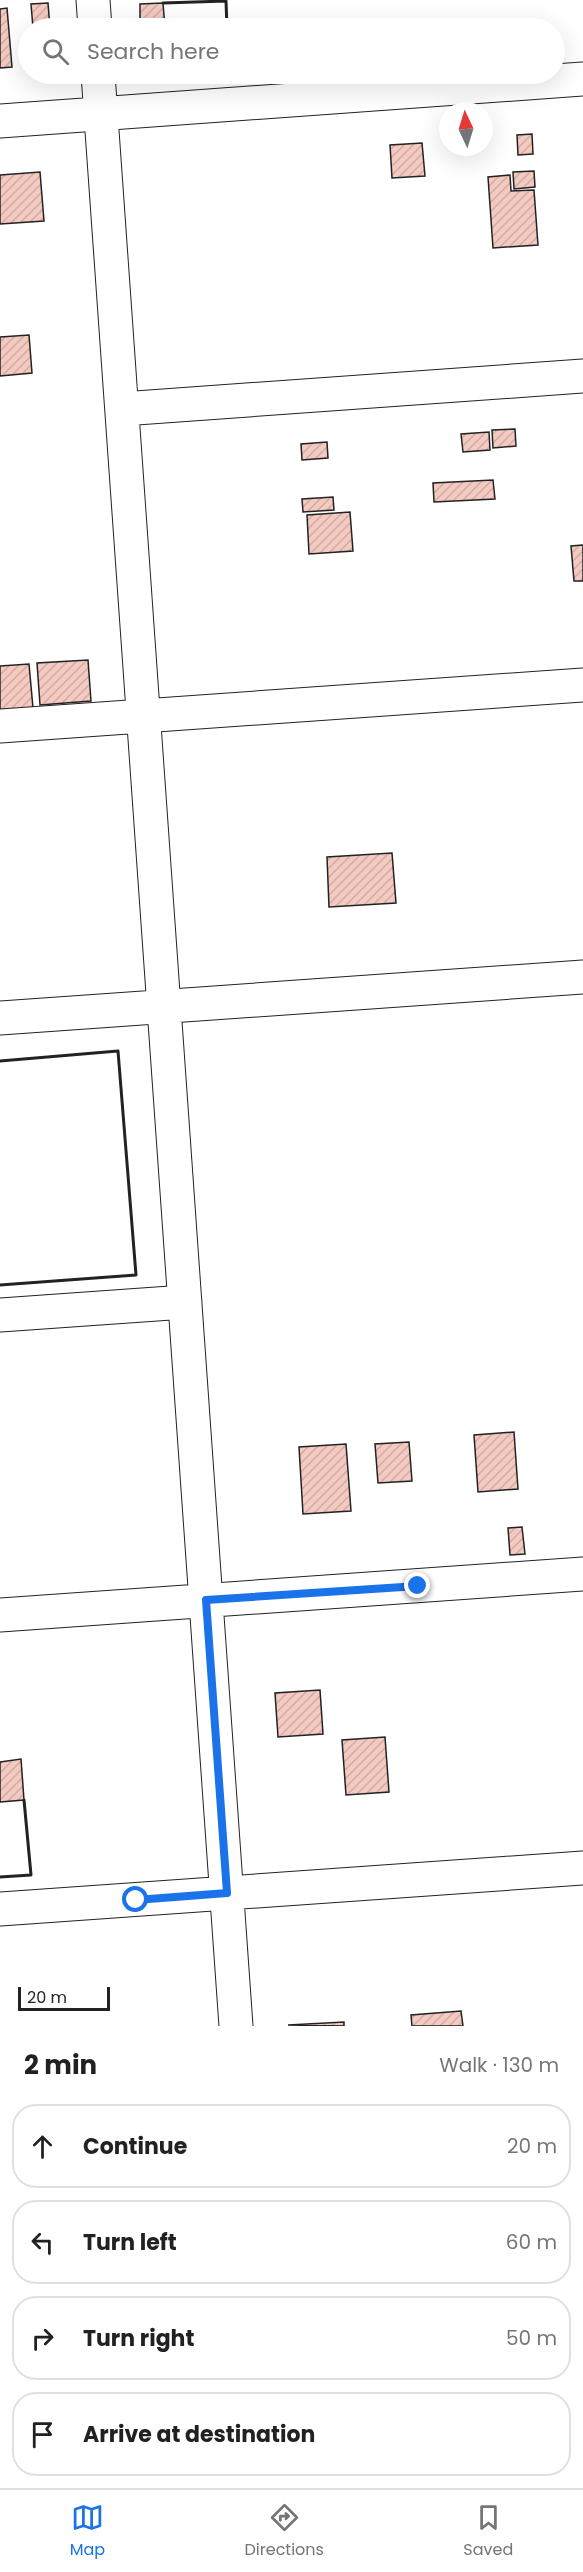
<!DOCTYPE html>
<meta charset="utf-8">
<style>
body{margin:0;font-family:Poppins,sans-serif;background:#f6f6f6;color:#202124}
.compass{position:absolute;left:439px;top:102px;width:54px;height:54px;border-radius:50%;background:#fff;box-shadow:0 6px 24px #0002;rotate:356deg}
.scale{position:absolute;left:18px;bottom:15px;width:92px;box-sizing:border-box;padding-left:6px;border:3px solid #222;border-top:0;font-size:16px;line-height:21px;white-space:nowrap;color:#222;-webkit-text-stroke:4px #fff;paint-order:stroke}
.stop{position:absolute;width:18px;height:18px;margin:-14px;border:4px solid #1a73e8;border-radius:50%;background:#fff}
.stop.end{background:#1a73e8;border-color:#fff;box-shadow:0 2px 6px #0008}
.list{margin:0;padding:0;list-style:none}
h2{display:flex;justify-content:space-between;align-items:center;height:78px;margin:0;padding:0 24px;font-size:26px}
h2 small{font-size:20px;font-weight:400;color:#757577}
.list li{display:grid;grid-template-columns:39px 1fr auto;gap:18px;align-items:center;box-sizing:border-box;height:84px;margin:0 12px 12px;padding:0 12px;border:2px solid #e0e0e0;border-radius:24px}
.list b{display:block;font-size:22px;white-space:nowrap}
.list em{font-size:20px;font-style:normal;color:#757577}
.icon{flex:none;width:33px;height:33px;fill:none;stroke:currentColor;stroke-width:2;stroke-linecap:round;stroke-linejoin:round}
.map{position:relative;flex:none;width:583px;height:2026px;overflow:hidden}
.search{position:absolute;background:#fff;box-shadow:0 6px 24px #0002;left:18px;right:18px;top:18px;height:66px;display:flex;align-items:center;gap:15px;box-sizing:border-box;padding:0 21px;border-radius:33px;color:#757577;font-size:22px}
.sheet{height:462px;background:#fff}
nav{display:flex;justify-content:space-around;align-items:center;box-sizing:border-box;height:84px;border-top:2px solid #e0e0e0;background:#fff;font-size:16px;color:#757577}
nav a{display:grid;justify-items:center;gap:3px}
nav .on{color:#1a73e8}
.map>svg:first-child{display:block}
</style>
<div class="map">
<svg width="583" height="2026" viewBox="0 0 583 2026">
<defs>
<pattern id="building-hatch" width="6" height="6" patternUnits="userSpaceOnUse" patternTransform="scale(1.5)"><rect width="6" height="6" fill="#f3c9c0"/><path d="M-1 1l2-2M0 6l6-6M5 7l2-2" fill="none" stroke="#d0aca5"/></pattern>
</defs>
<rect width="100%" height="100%" fill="#fff"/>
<path fill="url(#building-hatch)" stroke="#222" stroke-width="1.5" d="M48,3L50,28H33L31,4Z
M163,3L165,28H140V4Z
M7,8L12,67L0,68V9Z
M23,38H28V69H26Z
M532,134L533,154L518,155L517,135Z
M422,143L425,176L392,178L390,145Z
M534,171L535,187L514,189L513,172Z
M40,172L44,221L0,224V175Z
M510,175L511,191L534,190L538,245L493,248L488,177Z
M29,335L32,373L0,376V337Z
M515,429L516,446L493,448L492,430Z
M489,432L490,450L463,452L461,434Z
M327,442L328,458L302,460L301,444Z
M493,480L495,499L434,502L433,483Z
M333,497L334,510L303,512L302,499Z
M350,512L353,551L309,554L307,515Z
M583,545V581H574L571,546Z
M88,660L91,701L40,705L37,663Z
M29,664L33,708L0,710V666Z
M392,853L396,903L329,907L327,857Z
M514,1432L518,1489L478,1492L474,1435Z
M409,1442L412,1481L378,1483L375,1444Z
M346,1444L351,1511L303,1514L299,1447Z
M522,1527L525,1554L510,1555L508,1528Z
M320,1690L323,1734L278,1737L275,1693Z
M385,1737L389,1792L346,1795L342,1740Z
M21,1759L24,1800L0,1802V1762Z
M461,2011L463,2026H412L411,2015Z
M344,2022V2026L288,2025Z"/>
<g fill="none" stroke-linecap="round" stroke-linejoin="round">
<defs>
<path id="minor" d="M93,0L95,28
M98,74L236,2026
M0,121L583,79
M122,409L583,376
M0,726L583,685
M0,1018L583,977
M0,1315L185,1302
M0,1615L583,1574
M0,1909L583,1868"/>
</defs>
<use href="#minor" stroke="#222" stroke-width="35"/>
<use href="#minor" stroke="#fff" stroke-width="33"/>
<path stroke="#222" stroke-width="3" d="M163,3L226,1L227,28
M0,1061L118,1051L136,1275L0,1285
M0,1877L31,1875L24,1800"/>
</g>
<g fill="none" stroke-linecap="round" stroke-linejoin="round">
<path stroke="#1a73e8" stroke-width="8" d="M136,1900L227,1893L206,1600L418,1586"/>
</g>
</svg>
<svg class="compass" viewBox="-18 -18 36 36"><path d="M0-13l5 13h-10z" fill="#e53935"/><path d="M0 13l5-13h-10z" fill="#757577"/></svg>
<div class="scale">20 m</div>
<div class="stop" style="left:136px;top:1900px"></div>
<div class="stop end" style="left:418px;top:1586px"></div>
<div class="search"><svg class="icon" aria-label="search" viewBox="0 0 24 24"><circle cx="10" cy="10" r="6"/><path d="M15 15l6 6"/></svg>Search here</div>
</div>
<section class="sheet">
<h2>2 min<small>Walk · 130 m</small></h2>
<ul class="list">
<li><svg class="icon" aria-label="ahead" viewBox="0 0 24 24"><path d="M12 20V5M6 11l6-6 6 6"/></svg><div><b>Continue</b></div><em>20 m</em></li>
<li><svg class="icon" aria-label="left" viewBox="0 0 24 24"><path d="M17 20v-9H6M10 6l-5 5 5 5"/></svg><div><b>Turn left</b></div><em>60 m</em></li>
<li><svg class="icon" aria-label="right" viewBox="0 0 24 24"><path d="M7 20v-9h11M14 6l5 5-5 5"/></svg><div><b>Turn right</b></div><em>50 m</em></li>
<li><svg class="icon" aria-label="arrive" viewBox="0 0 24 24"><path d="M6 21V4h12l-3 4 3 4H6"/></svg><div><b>Arrive at destination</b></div></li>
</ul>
</section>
<nav>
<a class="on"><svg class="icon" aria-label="map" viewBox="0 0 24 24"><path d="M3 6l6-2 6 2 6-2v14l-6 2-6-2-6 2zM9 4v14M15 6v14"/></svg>Map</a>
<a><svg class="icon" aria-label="directions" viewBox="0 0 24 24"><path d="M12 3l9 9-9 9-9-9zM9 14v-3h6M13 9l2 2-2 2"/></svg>Directions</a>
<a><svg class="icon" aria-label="saved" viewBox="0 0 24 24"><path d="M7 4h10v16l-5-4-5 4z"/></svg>Saved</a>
</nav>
